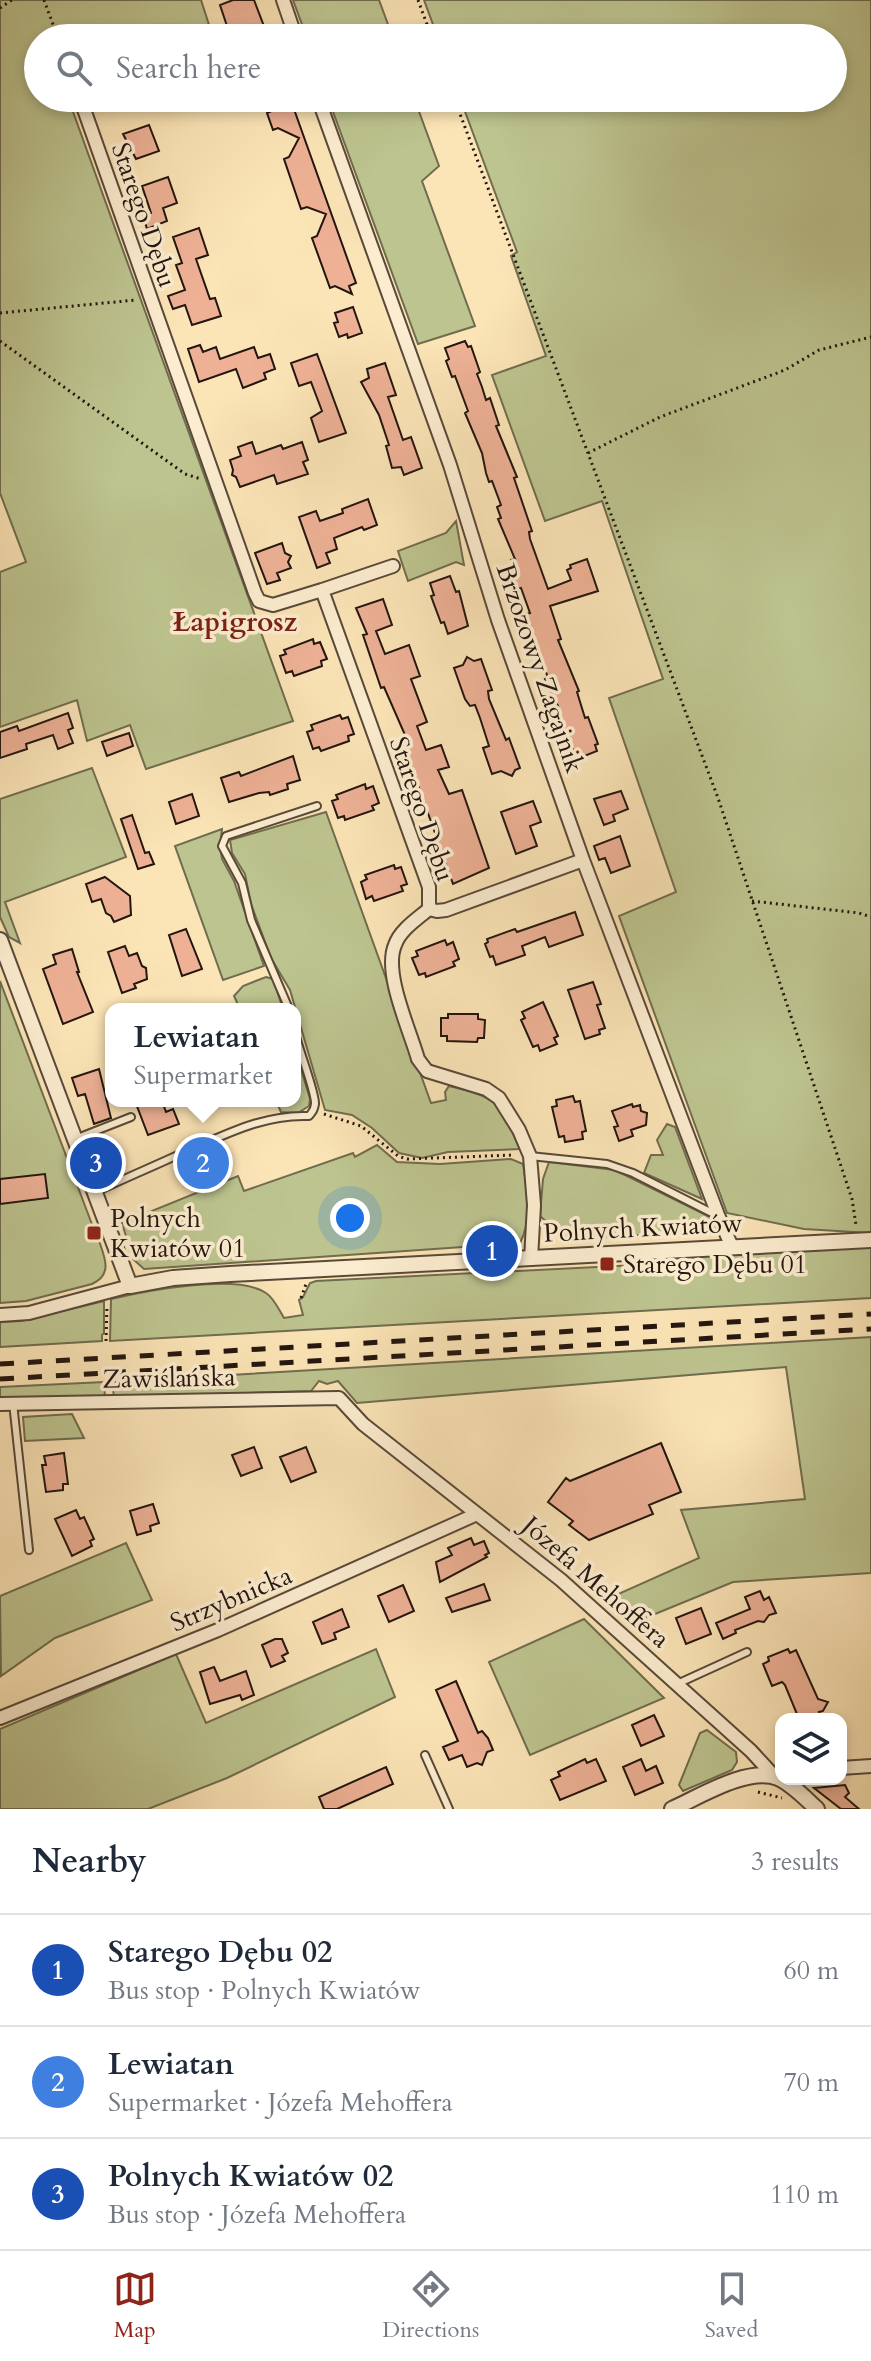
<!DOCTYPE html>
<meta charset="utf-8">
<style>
body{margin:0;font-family:Cardo,serif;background:#f6f6f7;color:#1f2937}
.controls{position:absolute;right:24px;bottom:24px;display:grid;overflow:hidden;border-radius:16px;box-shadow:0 4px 12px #0003}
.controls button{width:72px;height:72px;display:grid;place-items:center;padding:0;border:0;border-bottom:2px solid #e0e1e3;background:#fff;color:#1f2937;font:40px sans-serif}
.you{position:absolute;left:350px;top:1218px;width:28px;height:28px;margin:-20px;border:6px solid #fff;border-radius:50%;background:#1a73e8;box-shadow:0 0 0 12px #1a73e833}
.badge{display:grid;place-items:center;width:52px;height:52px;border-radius:50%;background:#8f2418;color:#fff;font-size:26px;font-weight:700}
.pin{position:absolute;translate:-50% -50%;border:4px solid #fff;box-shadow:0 2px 8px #0006}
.popup{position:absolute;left:105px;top:1003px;width:196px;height:104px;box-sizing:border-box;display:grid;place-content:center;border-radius:16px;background:#fff;filter:drop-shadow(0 2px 6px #0005);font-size:26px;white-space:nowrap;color:#747a83}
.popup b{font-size:30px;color:#1f2937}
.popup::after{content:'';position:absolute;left:50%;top:100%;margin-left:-16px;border:16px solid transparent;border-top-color:#fff}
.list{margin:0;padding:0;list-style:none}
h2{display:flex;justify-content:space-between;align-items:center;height:104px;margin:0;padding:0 32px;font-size:34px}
h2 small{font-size:26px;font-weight:400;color:#747a83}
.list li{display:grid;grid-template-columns:52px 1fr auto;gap:24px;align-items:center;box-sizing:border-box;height:112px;padding:0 32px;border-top:2px solid #e0e1e3}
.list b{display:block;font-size:30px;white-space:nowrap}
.list p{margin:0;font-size:26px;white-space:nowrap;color:#747a83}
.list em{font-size:26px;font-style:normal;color:#747a83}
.icon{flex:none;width:44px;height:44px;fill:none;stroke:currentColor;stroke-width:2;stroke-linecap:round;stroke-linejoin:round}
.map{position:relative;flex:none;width:871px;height:1809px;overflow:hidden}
.search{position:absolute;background:#fff;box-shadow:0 4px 12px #0003;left:24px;right:24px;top:24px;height:88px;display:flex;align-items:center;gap:20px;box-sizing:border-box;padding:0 28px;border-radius:44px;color:#747a83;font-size:30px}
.sheet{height:440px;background:#fff}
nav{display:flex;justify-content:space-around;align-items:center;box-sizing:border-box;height:112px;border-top:2px solid #e0e1e3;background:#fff;font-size:22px;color:#747a83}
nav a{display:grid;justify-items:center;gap:4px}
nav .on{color:#8f2418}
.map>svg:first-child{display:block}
</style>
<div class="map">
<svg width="871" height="1809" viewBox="0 0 871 1809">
<rect width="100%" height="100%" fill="#fbe4b6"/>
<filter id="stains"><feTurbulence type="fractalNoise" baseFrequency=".0025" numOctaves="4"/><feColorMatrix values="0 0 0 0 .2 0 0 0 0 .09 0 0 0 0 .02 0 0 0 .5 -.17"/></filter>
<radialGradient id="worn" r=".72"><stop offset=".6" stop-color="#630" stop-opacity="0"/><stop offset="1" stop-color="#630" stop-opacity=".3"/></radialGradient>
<path fill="#bdc48f" stroke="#706c4f" stroke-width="2" d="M0,0H201L210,28L184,38H38V98H68L293,721L146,769L130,725L87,741L77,700L0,727V572L26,562L0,493Z
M293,0H379L393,38H307Z
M424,0H871V1233L804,1229L727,1213L619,916L676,892L609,698L663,679L602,501L545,521L492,375L546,356L511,256L517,252L460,98H833V38H438Z
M328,98H414L439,166L422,181L475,326L418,344Z
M456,521L464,565L456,562L408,581L398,551L446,533Z
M92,768L126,857L5,902L20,943L9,937L0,917V799Z
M326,812L431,1103L446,1100L445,1092L449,1086C500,1098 499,1103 520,1149L448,1152L422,1158L399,1153L372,1128L352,1115L325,1110L290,990L271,958L251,904L245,874L232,853L230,840Z
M222,829L220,847L222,859L234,881L264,966L223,980L175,846Z
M266,977L273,979L283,1009H240L234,996L243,986Z
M0,981L93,1227L90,1229L94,1239L98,1238C104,1256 114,1274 92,1284L26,1301L0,1303Z
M295,1049L310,1099L309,1106L298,1113L281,1112L276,1101H295Z
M667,1124L675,1127L702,1199L644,1173L651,1155H663L657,1140Z
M377,1145L397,1162L440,1164L511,1159L523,1164C527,1187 532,1222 520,1243L144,1269L133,1259L122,1223L238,1176L244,1191L353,1153L355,1157Z
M549,1162L615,1170L710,1217L707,1231L566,1239L540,1216L543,1179Z
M871,1246V1298L110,1341L111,1299C145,1291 237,1273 266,1293C274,1298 279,1310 284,1318L303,1315L299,1300L303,1297L310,1283L316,1281L637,1265L644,1263V1259Z
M104,1301V1333L102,1335V1341L0,1347V1322L21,1321Z
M871,1337V1573L733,1582L638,1621L616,1595L699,1558L681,1510L805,1499L786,1367L357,1403L338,1381L327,1384L319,1381L311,1391L114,1397L112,1382Z
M104,1382L105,1397H0V1387Z
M72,1414L84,1438L25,1441L23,1417Z
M126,1543L152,1600L55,1638L1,1676L0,1596Z
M584,1619L664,1698L530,1755L489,1662Z
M376,1649L395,1697L227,1778L148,1809H0V1729L176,1654L206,1723Z
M707,1730L736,1752L737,1762L732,1770L683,1791L679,1785L700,1733Z"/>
<path fill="#eeb196" stroke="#23150f" stroke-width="2" d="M233,0H254L265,29L262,30L264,38H231L220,5Z
M270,98H290L356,283L349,286L352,294L335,286L330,288L312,238L317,236L326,214L307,207L301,209L284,159L289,157L299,138L278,128L273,130L267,113L274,110Z
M149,125L159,151L136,159L123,134Z
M168,177L177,203L163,208L167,221L147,229L143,216L151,213L142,186Z
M199,228L208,255L196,259L210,299L215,298L221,316L192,325L185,305L173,309L168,296L185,290L176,265L182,263L173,237Z
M353,307L362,333L348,338L347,334L339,337L334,323L338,322L335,313Z
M465,341L468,347L471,346L480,372L477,374L482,387L486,400L490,398L499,425L496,426L517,477L514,478L532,531L529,532L530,539L548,589L571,580L567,570L571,568L570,565L587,559L598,591L550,606L561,639L558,640L579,691L577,692L585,718L588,717L598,744L595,745L597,751L577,759L572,747L570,748L558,706L545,679L548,678L536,642L533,643L527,627L530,626L526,614L530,613L521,588L518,589L515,581L511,560L515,559L498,519L501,518L497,507L501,505L492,481L489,482L486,473L482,453L465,413L468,411L455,376L452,377L446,361L449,359L445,348Z
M200,345L203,352L216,347L220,359L254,347L258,358L270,354L275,369L264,373L266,379L243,388L236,369L199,382L188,349Z
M317,354L346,433L319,442L311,418L322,411L311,382L299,386L291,363Z
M385,363L396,395L388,397L403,440L411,437L422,468L404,475L401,467L392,468L386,446L389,445L379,415L361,382L369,378L367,369Z
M252,442L256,454L281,445L283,449L302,442L308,460L303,462L308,474L277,484L274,475L240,487L236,477L232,475L233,470L230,460L241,456L238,447Z
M368,499L377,525L364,530L362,527L334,538L337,549L326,553L330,563L317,568L299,517L316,511L320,521L343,513L342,509Z
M282,543L285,553L291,556L288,562L291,568L277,573L280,580L267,584L255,553Z
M450,576L456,592L459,591L468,626L448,634L444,622L441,623L431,596L434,595L430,583Z
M383,599L392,625L376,631L385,654L409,645L420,676L411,679L427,722L417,726L426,750L441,745L449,767L438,770L449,794L462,790L489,868L453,884L412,768L409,769L406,757L409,756L405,746L409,744L384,687L381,688L363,635L367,634L356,608Z
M313,639L314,644L320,642L327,659L321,661L322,666L294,676L292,671L286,673L280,656L286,654L284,650Z
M467,657L474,661L481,659L492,690L488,691L489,699L506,740L509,738L520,768L515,770L512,776L501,771L492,774L483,748L489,746L480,718L475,705L470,706L465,699L454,668L463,665Z
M68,713L73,728L68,730L73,743L58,749L53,735L26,744L27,749L0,758V732L17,726L19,731Z
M340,715L342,719L348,717L354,734L348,736L349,741L321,751L319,747L313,749L307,732L313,730L311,725Z
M129,733L133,746L107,756L102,742Z
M293,756L300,780L287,784L288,789L270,795L269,792L259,793L229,802L221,778L239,772L241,776Z
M365,784L366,789L373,786L379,803L372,806L374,810L345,820L344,816L338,818L332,801L338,799L336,795Z
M621,791L628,809L613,815L615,821L604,825L594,799Z
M192,794L199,816L176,824L169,802Z
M533,801L541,822L530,826L537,846L516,854L501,812Z
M132,815L145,853L149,852L154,864L138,869L121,819Z
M620,836L630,866L611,873L605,858L599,860L594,846Z
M394,865L395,869L401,867L407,884L401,886L403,891L374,901L372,896L366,899L361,882L367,879L365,875Z
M105,877L130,896L131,915L114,922L111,916L106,913L101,899L92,902L86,884Z
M575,912L583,935L549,947L545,937L522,946L525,955L496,965L493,956L490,957L485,944L488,942L487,939L515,929L517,932Z
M186,929L202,969L182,976L169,935Z
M445,940L447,945L453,942L459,959L453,962L455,966L426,977L425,973L419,975L412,958L418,956L416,951Z
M125,946L129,956L137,953L142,966L146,968L147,979L134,984L136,988L122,993L108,952Z
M72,949L79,972H77L93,1012L63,1024L43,969L56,964L53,955Z
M593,982L601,1004L597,1005L605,1028L599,1030L600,1034L585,1039L568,990Z
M543,1002L558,1036L554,1038L557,1044L540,1051L538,1045L533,1047L521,1020L525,1018L522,1012Z
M448,1014H478V1019L485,1020L484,1038H478L477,1042L447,1041V1036H441V1018H448Z
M99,1069L111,1118L94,1124L85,1094L78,1096L72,1078Z
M573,1096L575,1102L580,1101L586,1131L582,1132L583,1139L565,1142L564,1136L559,1137L552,1107L557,1106L556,1100Z
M135,1101H149L150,1105L162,1101L166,1112L173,1109L179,1124L148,1135Z
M632,1104L633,1107L640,1105L641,1111L647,1113L646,1125L631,1130L633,1136L619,1141L614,1127L618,1126L612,1111Z
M220,1153L228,1173L194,1186L193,1183L190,1185L183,1168Z
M45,1174L48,1198L0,1204V1179Z
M661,1443L681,1492L649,1505L653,1514L589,1540L569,1525L573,1521L548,1502L566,1478L570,1481Z
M254,1447L262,1468L241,1476L232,1455Z
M306,1447L316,1472L291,1482L280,1457Z
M64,1453L68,1484H63V1490L46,1492L42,1465H46L44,1456Z
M153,1504L159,1523L150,1526L151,1531L137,1535L130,1511Z
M76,1510L80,1519L84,1517L94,1539L90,1541L92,1546L72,1556L55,1519Z
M471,1538L474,1545L484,1541L489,1553L485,1555L487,1557L440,1582L436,1562L452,1555L448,1548Z
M484,1584L490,1600L452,1612L446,1598Z
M403,1585L414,1611L389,1622L378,1596Z
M760,1591L764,1600L769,1597L776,1613L769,1615L764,1622L758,1621L735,1630L736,1633L723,1639L716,1623L750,1609L745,1597Z
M701,1608L711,1634L686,1644L676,1618Z
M342,1609L349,1627L334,1633L336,1639L322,1644L313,1622Z
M275,1639H282L288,1653L282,1656L285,1661L271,1667L262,1645Z
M788,1649L790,1653L796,1650L818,1699L828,1702L823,1711L819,1712L822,1719H799L785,1685L782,1682L772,1686L763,1664L769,1661L768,1657Z
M214,1667L220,1681L246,1671L254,1695L242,1700L240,1695L210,1704L200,1672Z
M456,1681L478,1733L482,1731L488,1738L493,1750L487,1752L482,1765L477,1763L467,1767L462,1755L449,1760L443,1747L458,1741L436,1690Z
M654,1715L664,1736L641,1746L632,1725Z
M585,1759L587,1763L596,1759L606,1781L560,1800L551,1780L560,1776L558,1772Z
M641,1759L646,1771L656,1766L663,1783L635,1795L623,1767Z
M386,1767L393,1784L337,1809H324L319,1797Z
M845,1785L849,1793L845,1797L859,1809H841L814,1788Z"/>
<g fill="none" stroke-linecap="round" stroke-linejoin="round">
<defs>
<path id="service" d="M289,1009L251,920L242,883L222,846L226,836L317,806
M75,1139L131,1117
M530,1156L607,1164L633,1173L714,1214
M96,1192C123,1179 152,1167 180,1154C223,1136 262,1114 309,1116C313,1111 314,1110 315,1104C316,1093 298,1048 295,1032
M13,1403L29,1550
M677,1684L747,1652
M425,1755L449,1809"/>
<path id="minor" d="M283,0L296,38
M80,98L255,593L259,601L273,605L322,590L429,887V909C417,919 400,930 395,945C383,973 410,1030 418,1059L427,1071L486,1089L499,1098L519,1130L530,1156L534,1205L531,1259
M318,98L450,465L498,620L583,860L718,1215L732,1247
M322,590L393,566
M429,909L437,911L446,910L583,860
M0,1315L29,1313L130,1286
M0,1404L339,1398L363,1424L561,1580L751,1751L774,1776L779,1775
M0,1718L218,1630L477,1514
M841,1768L871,1766"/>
<path id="tertiary" d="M0,940L130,1286L173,1278L230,1274L871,1240
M672,1809C699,1797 748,1766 778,1778C792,1784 805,1798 817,1809"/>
</defs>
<use href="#service" stroke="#594939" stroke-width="10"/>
<use href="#minor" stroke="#594939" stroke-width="16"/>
<use href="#tertiary" stroke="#594939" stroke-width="18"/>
<path stroke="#23150f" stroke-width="3" stroke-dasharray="2 4" stroke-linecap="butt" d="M44,0L58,38
M418,0L432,38
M0,8L12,0
M454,98L718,798L852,1199L856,1225
M0,313L136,300
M0,341L185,474L201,479
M588,453L660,417L785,370L819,350L871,337
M752,901L859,913L871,917
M324,1114L361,1126L398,1156L407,1159L514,1155
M301,1298L306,1284
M106,1341L107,1305
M758,1792L782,1798"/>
<use href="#service" stroke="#fcedd0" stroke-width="6"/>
<use href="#minor" stroke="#fcedd0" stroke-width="12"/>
<use href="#tertiary" stroke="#fcedd0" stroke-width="14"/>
<path stroke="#23150f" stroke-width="5" stroke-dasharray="14 14" stroke-linecap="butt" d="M0,1364L871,1314
M0,1379L871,1329"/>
</g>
<g fill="#8f2418" stroke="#fcedd0" stroke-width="3">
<rect x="86" y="1225" width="16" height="16" rx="4"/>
<rect x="599" y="1256" width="16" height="16" rx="4"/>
</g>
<g text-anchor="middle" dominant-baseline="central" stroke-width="7" stroke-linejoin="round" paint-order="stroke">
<g font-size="26" fill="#23150f" stroke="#fcedd0">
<text transform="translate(144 215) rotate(71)">Starego Dębu</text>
<text transform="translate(540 668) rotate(71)">Brzozowy Zagajnik</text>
<text transform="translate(422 809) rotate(71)">Starego Dębu</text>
<text transform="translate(643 1228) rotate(-3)">Polnych Kwiatów</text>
<text transform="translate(169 1378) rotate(-1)">Zawiślańska</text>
<text transform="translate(596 1582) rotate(41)">Józefa Mehoffera</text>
<text transform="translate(231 1599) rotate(-23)">Strzybnicka</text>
</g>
<g font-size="26" fill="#23150f" stroke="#fcedd0" text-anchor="start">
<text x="110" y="1218">Polnych<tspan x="110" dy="30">Kwiatów 01</tspan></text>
<text x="623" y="1264">Starego Dębu 01</text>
</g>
<g font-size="28" font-weight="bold" fill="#7a1f14" stroke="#fcedd0">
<text x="235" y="622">Łapigrosz</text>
</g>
</g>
<rect width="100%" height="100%" filter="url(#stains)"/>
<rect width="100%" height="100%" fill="url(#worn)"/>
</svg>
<div class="controls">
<button><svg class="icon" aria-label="layers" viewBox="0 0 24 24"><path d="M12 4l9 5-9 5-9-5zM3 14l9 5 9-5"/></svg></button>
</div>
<div class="you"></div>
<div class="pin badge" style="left:492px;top:1251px;background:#1a4fb4">1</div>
<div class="pin badge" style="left:203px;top:1163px;background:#3f7fe0">2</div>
<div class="popup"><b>Lewiatan</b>Supermarket</div>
<div class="pin badge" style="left:96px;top:1163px;background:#1a4fb4">3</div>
<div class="search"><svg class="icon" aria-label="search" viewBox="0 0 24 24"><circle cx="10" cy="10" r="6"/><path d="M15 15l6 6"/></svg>Search here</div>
</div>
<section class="sheet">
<h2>Nearby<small>3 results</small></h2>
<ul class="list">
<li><span class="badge" style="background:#1a4fb4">1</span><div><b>Starego Dębu 02</b><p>Bus stop · Polnych Kwiatów</p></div><em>60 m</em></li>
<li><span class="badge" style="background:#3f7fe0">2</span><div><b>Lewiatan</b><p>Supermarket · Józefa Mehoffera</p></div><em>70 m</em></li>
<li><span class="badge" style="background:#1a4fb4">3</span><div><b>Polnych Kwiatów 02</b><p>Bus stop · Józefa Mehoffera</p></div><em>110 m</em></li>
</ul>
</section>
<nav>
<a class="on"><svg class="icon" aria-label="map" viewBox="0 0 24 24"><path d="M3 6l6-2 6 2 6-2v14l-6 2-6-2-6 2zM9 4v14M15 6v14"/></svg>Map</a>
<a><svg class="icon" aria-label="directions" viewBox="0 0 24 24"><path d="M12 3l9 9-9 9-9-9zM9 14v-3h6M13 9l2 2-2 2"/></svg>Directions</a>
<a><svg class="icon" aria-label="saved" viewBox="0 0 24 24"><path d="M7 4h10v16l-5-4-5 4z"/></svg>Saved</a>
</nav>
